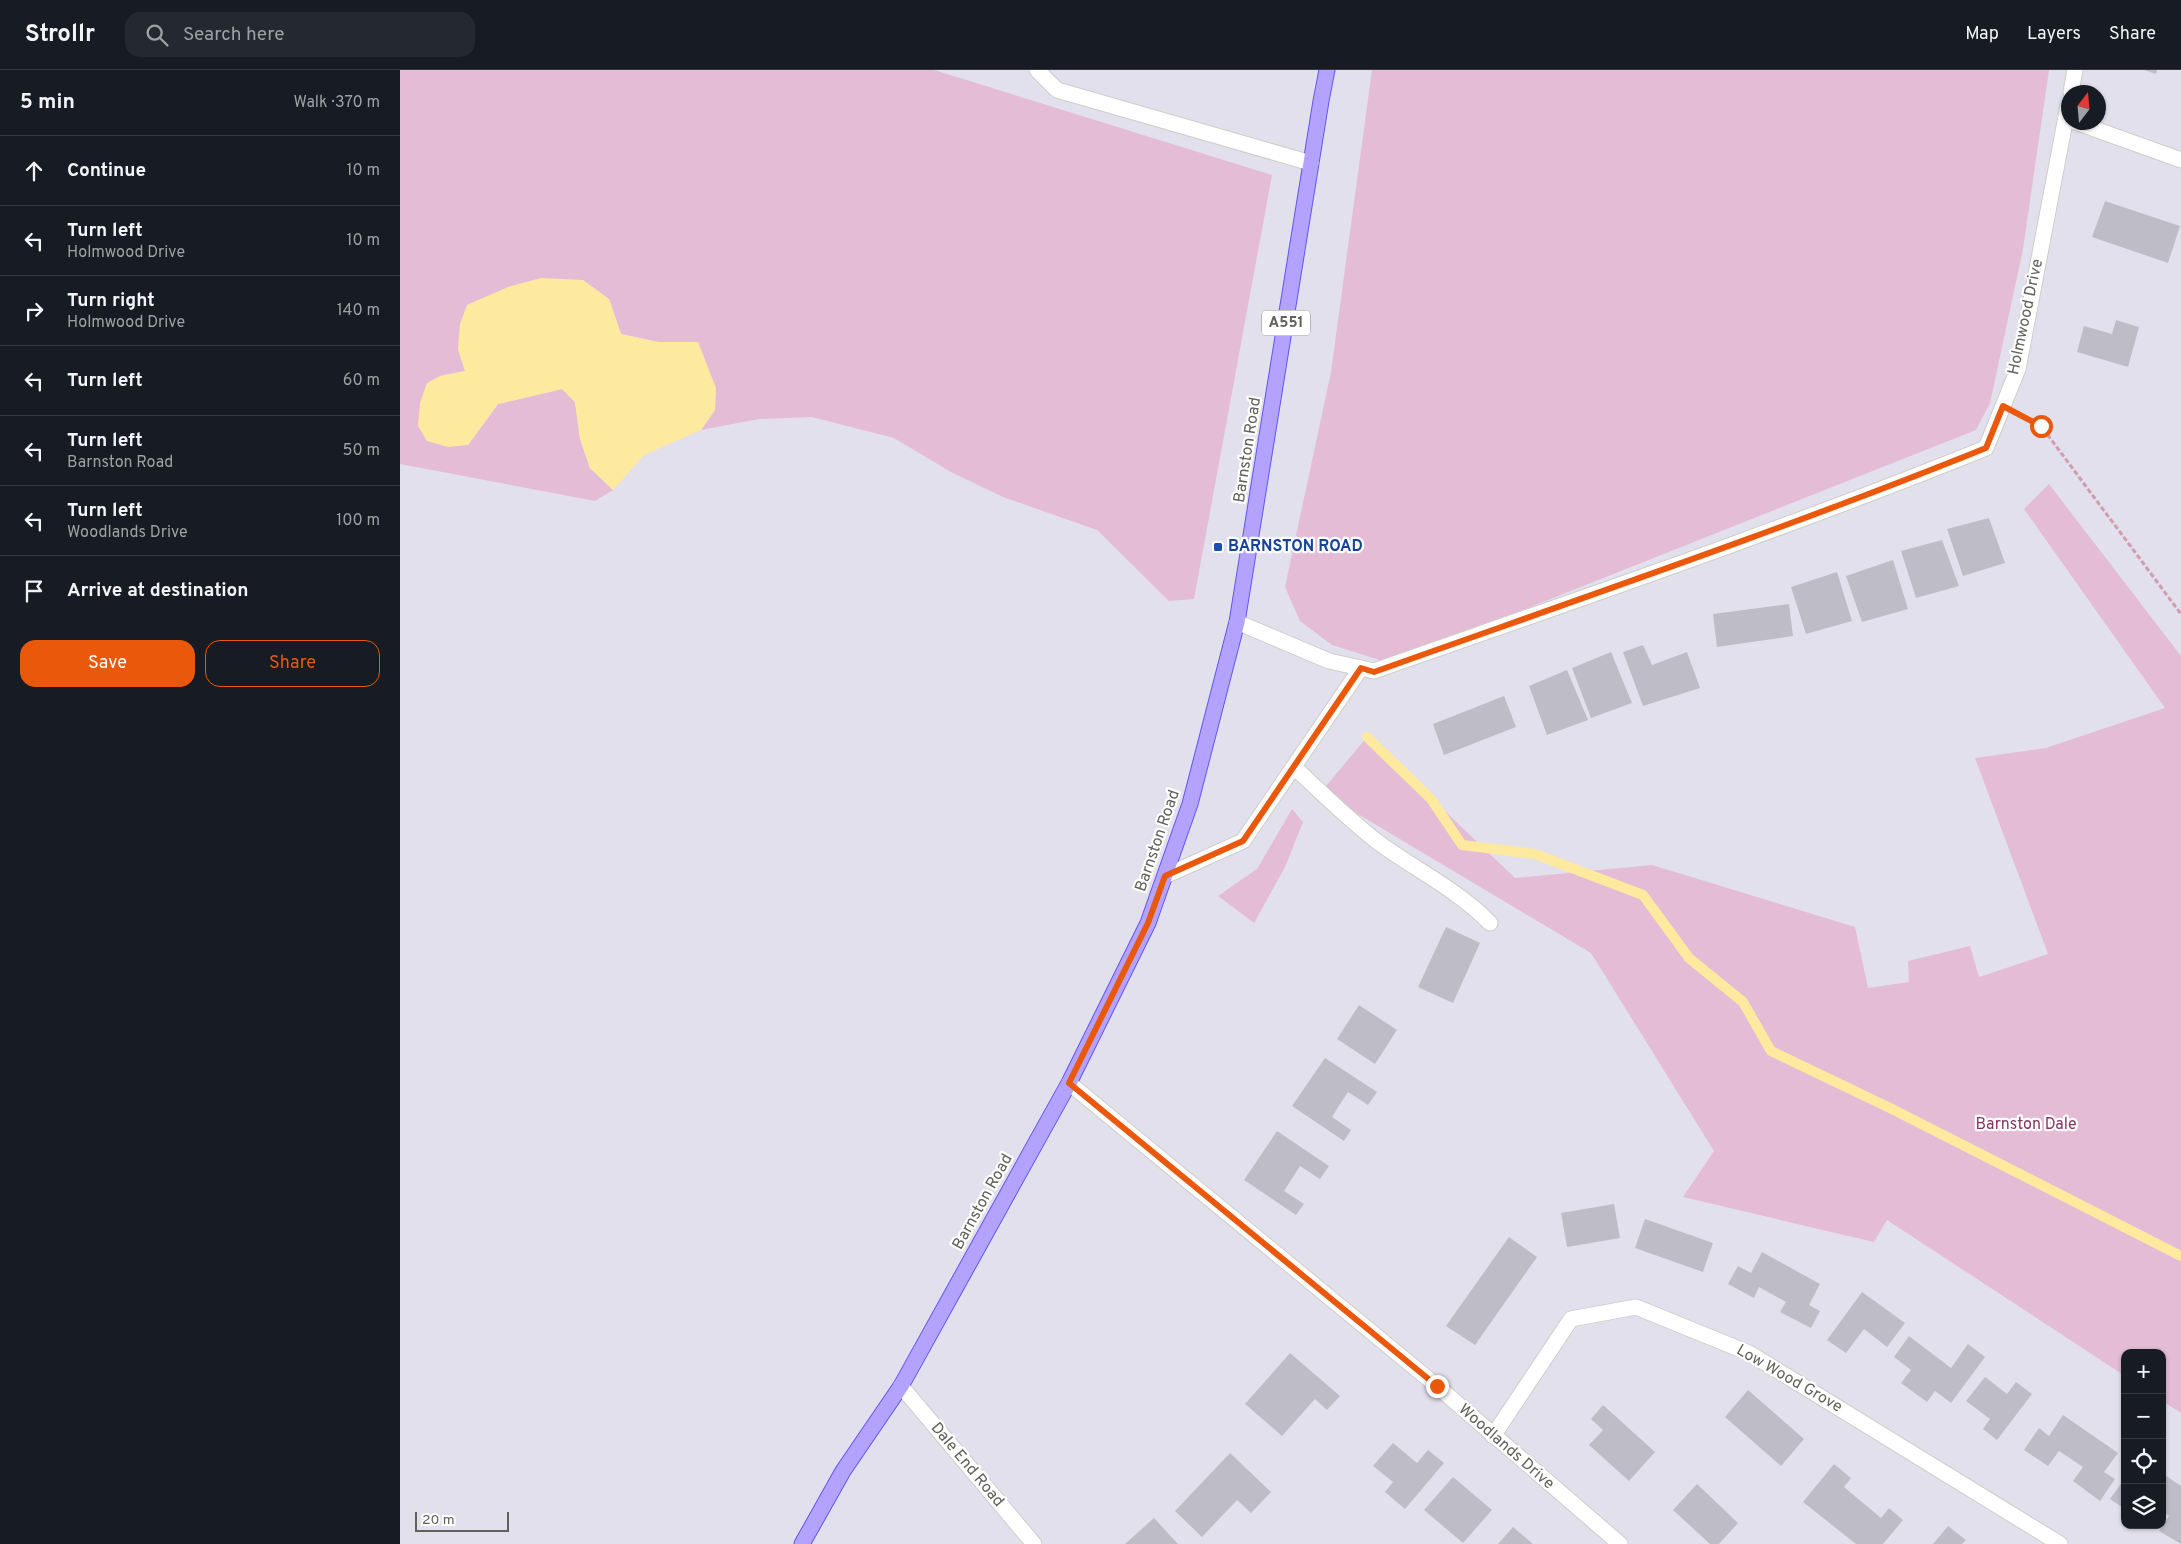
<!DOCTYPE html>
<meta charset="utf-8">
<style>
body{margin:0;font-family:Overpass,sans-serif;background:#242831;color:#f1f3f6}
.controls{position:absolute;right:15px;bottom:15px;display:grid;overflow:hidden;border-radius:10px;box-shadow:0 1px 4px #0004}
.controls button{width:45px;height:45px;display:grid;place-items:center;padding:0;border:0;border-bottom:1px solid #363941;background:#171b24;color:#f1f3f6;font:25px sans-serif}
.compass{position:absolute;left:1661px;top:15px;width:45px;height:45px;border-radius:50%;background:#171b24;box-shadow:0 1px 4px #0004;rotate:16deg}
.scale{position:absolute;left:15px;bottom:12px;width:94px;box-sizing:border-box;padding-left:5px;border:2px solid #616059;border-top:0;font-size:14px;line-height:18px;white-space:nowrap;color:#616059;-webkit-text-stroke:4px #fff;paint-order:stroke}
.stop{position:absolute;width:15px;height:15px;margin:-11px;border:4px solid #ea580c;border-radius:50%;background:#fff}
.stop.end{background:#ea580c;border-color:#fff;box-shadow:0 1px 5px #0008}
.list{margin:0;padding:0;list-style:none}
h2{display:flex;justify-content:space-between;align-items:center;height:65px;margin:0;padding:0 20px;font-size:21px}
h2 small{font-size:16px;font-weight:400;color:#9ea1a6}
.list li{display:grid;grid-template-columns:32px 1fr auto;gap:15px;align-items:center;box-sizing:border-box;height:70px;padding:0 20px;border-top:1px solid #363941}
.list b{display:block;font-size:19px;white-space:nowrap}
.list p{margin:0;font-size:16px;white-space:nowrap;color:#9ea1a6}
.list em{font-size:16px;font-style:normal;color:#9ea1a6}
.actions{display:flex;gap:10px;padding:15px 20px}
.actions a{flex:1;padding:11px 0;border:1px solid #ea580c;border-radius:15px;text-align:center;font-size:18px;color:#ea580c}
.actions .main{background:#ea580c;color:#fff}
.icon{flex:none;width:28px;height:28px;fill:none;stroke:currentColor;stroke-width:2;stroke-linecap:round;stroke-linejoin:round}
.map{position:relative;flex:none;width:1781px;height:1474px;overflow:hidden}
header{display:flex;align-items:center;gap:30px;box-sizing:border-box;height:70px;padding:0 25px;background:#171b24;border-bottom:1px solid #363941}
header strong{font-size:24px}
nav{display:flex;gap:28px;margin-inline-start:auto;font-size:18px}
.search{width:350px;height:45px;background:#242831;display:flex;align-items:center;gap:12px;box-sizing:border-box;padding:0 18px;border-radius:15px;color:#9ea1a6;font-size:19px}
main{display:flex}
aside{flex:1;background:#171b24}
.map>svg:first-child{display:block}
</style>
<header>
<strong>Strollr</strong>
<div class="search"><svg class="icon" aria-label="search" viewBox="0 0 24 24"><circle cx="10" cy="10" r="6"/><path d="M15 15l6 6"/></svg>Search here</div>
<nav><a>Map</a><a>Layers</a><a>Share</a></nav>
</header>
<main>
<aside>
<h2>5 min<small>Walk · 370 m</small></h2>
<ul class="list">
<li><svg class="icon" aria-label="ahead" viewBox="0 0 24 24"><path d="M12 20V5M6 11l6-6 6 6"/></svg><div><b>Continue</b></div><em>10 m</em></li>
<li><svg class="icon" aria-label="left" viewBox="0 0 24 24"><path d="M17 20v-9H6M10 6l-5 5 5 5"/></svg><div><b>Turn left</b><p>Holmwood Drive</p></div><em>10 m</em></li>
<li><svg class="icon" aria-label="right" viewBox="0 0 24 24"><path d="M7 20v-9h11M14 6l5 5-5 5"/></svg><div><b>Turn right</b><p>Holmwood Drive</p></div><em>140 m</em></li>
<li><svg class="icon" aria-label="left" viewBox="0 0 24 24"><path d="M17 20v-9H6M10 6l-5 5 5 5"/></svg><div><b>Turn left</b></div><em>60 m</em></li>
<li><svg class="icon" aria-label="left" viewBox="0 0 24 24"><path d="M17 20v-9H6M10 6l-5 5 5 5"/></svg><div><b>Turn left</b><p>Barnston Road</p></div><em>50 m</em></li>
<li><svg class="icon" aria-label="left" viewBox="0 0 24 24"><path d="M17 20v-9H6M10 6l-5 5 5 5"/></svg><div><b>Turn left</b><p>Woodlands Drive</p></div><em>100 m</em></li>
<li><svg class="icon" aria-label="arrive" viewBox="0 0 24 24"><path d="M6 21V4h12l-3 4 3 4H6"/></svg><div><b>Arrive at destination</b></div></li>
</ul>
<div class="actions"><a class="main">Save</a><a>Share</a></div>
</aside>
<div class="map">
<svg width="1781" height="1474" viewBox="0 0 1781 1474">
<rect width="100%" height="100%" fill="#e2e0ec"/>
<path fill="#e4bcd6" d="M0,0H534L872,105L794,529L769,531L697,460L603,427L551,402L494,368L412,347L359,349L301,360L315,340L298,272H258L221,264L209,229L58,278L65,301L40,306L68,375L98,334L162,319L175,332L180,369L190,398L213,420L195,431L0,394Z
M972,0H1649L1623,179L1590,333L1576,360L989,593L932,575L900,551L885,517L931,302Z
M1649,414L1781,586V1343L1762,1331V1283H1725V1306L1487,1150L1474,1172L1283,1127L1314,1081L1191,883L921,722L967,667L1115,808L1252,795L1455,857L1468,918L1509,912L1508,891L1570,876L1579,907L1648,884L1575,688L1646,678L1765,638L1624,439Z
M892,739L903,752L885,797L854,853L818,826L857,799Z"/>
<path fill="#feea9e" d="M141,208L183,210L209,229L221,264L258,272H298L316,318L315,340L301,360L244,385L213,420L190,398L180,369L175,332L162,319L98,334L68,375L48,377L27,371L18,356L20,333L27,313L40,306L65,301L58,279L60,254L67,235L108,217Z"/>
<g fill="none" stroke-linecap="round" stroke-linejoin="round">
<path stroke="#feea9e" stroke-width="10" d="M967,667L1031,729L1062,775L1135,784L1243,825L1289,888L1343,932L1371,981L1492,1039L1781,1186"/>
</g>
<path fill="#bebdc7" d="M1744,0H1757L1756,4Z
M1705,131L1780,156L1768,193L1692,167Z
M1716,250L1739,257L1728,297L1677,282L1684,256L1712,264Z
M1589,448L1605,493L1563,506L1547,459Z
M1542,470L1559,516L1516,528L1501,481Z
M1493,490L1508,539L1462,552L1446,506Z
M1437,502L1452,551L1406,564L1391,517Z
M1389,534L1393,566L1317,577L1313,544Z
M1243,575L1252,595L1287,582L1300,618L1243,636L1223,582Z
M1211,582L1232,633L1191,648L1172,598Z
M1167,600L1188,650L1147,665L1129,616Z
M1104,626L1116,657L1044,685L1033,654Z
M1046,857L1080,873L1053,933L1018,917Z
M959,935L997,960L975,994L937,969Z
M925,988L977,1022L968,1035L948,1022L940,1034L932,1047L951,1060L944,1071L892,1036Z
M877,1061L929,1096L920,1109L900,1096L884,1121L904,1134L896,1145L844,1110Z
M1214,1134L1220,1168L1167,1177L1161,1143Z
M1245,1149L1313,1173L1303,1202L1235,1178Z
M1109,1167L1137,1187L1075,1275L1046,1256Z
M1362,1182L1420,1214L1409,1235L1420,1241L1411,1258L1380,1242L1386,1232L1359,1217L1354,1228L1328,1214L1338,1196L1351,1203Z
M1462,1222L1505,1253L1487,1277L1464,1259L1446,1283L1427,1270Z
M1509,1266L1551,1298L1568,1274L1585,1287L1551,1333L1535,1321L1527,1332L1501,1313L1511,1300L1494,1287Z
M890,1283L940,1326L927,1340L915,1329L882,1366L845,1334Z
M1585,1307L1607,1324L1616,1312L1632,1324L1597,1370L1583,1359L1590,1349L1566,1331Z
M1348,1320L1404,1369L1381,1396L1325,1347Z
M1203,1335L1255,1382L1229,1411L1189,1375L1203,1360L1191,1349Z
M1663,1345L1718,1383L1704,1402L1715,1409L1700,1431L1673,1411L1683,1397L1659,1381L1648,1396L1624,1380L1639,1358L1649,1366Z
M993,1373L1017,1393L1028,1380L1044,1393L1005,1439L985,1422L993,1412L973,1396Z
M830,1383L871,1422L851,1443L837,1430L802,1467L775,1441Z
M1434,1394L1451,1408L1444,1417L1481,1448L1489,1438L1503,1450L1483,1474H1456L1403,1432Z
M1762,1403L1781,1416V1474L1759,1461L1769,1446L1762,1441Z
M1053,1407L1092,1440L1063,1473L1024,1440Z
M1725,1408V1439L1710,1429Z
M1297,1414L1338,1453L1319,1474H1310L1273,1440Z
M754,1448L778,1474H725Z
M1548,1456L1566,1470L1562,1474H1533Z
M1113,1457L1133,1474H1098Z"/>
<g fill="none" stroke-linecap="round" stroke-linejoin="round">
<defs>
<path id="minor" d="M637,0L657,20L911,93
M1671,22L1675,0
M1675,52L1781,90
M837,552L929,591L974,601C1179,529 1385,459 1586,378L1618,299L1668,36
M894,697C922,723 949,750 979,773C1016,800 1058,820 1090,853
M765,806L843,771L961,598
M669,1013L1037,1316L1220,1474
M501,1316L634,1474
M1093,1366L1171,1249L1236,1237L1349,1283L1660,1474"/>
<path id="major" d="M402,1474L443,1401L501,1316L669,1013L748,853L790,734L837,552L921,31L927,0"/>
</defs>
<use href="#minor" stroke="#cecec7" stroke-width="17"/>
<use href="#major" stroke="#6055f0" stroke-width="17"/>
<path stroke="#d19cb0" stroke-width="3" stroke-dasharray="5 2.5" stroke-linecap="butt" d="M1624,347L1641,356L1781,544"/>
<use href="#minor" stroke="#fff" stroke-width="15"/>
<use href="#major" stroke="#b4a3fe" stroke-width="15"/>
</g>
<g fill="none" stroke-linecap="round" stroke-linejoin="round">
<path stroke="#ea580c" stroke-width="6" d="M1037,1316L669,1013L748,853L765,806L843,771L961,598L974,602C1179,529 1385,459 1586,378L1603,336L1641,356"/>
</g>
<rect fill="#1a4fb4" stroke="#fff" stroke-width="2" x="813" y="472" width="10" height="10" rx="2.5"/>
<g text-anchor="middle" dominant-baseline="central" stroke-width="4.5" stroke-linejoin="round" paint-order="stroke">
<rect fill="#fff" stroke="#90908b" stroke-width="1" x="862" y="240.5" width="48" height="25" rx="4"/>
<g font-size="15" font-weight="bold" fill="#616059">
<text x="886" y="253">A551</text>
</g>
<g font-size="16" fill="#616059" stroke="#fff">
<text transform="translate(1626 247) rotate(-78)">Holmwood Drive</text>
<text transform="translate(848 380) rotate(-81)">Barnston Road</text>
<text transform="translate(758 771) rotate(-71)">Barnston Road</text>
<text transform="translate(583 1132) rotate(-61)">Barnston Road</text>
<text transform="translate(1389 1309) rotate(30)">Low Wood Grove</text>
<text transform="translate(1106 1377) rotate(41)">Woodlands Drive</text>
<text transform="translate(567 1395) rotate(50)">Dale End Road</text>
</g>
<g font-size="16" font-weight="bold" fill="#164399" stroke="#fff" text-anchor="start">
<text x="828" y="477">BARNSTON ROAD</text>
</g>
<g font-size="16" fill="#843564" stroke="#fff">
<text x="1626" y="1055">Barnston Dale</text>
</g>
</g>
</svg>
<div class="controls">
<button>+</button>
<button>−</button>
<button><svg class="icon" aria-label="locate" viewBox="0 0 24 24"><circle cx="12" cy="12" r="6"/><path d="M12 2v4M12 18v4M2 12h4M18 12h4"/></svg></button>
<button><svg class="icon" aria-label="layers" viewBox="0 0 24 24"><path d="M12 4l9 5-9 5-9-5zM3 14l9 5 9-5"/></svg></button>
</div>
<svg class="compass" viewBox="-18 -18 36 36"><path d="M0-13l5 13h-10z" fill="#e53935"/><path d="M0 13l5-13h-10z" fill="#9ea1a6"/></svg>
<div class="scale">20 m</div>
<div class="stop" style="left:1641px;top:356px"></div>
<div class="stop end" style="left:1037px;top:1316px"></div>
</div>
</main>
